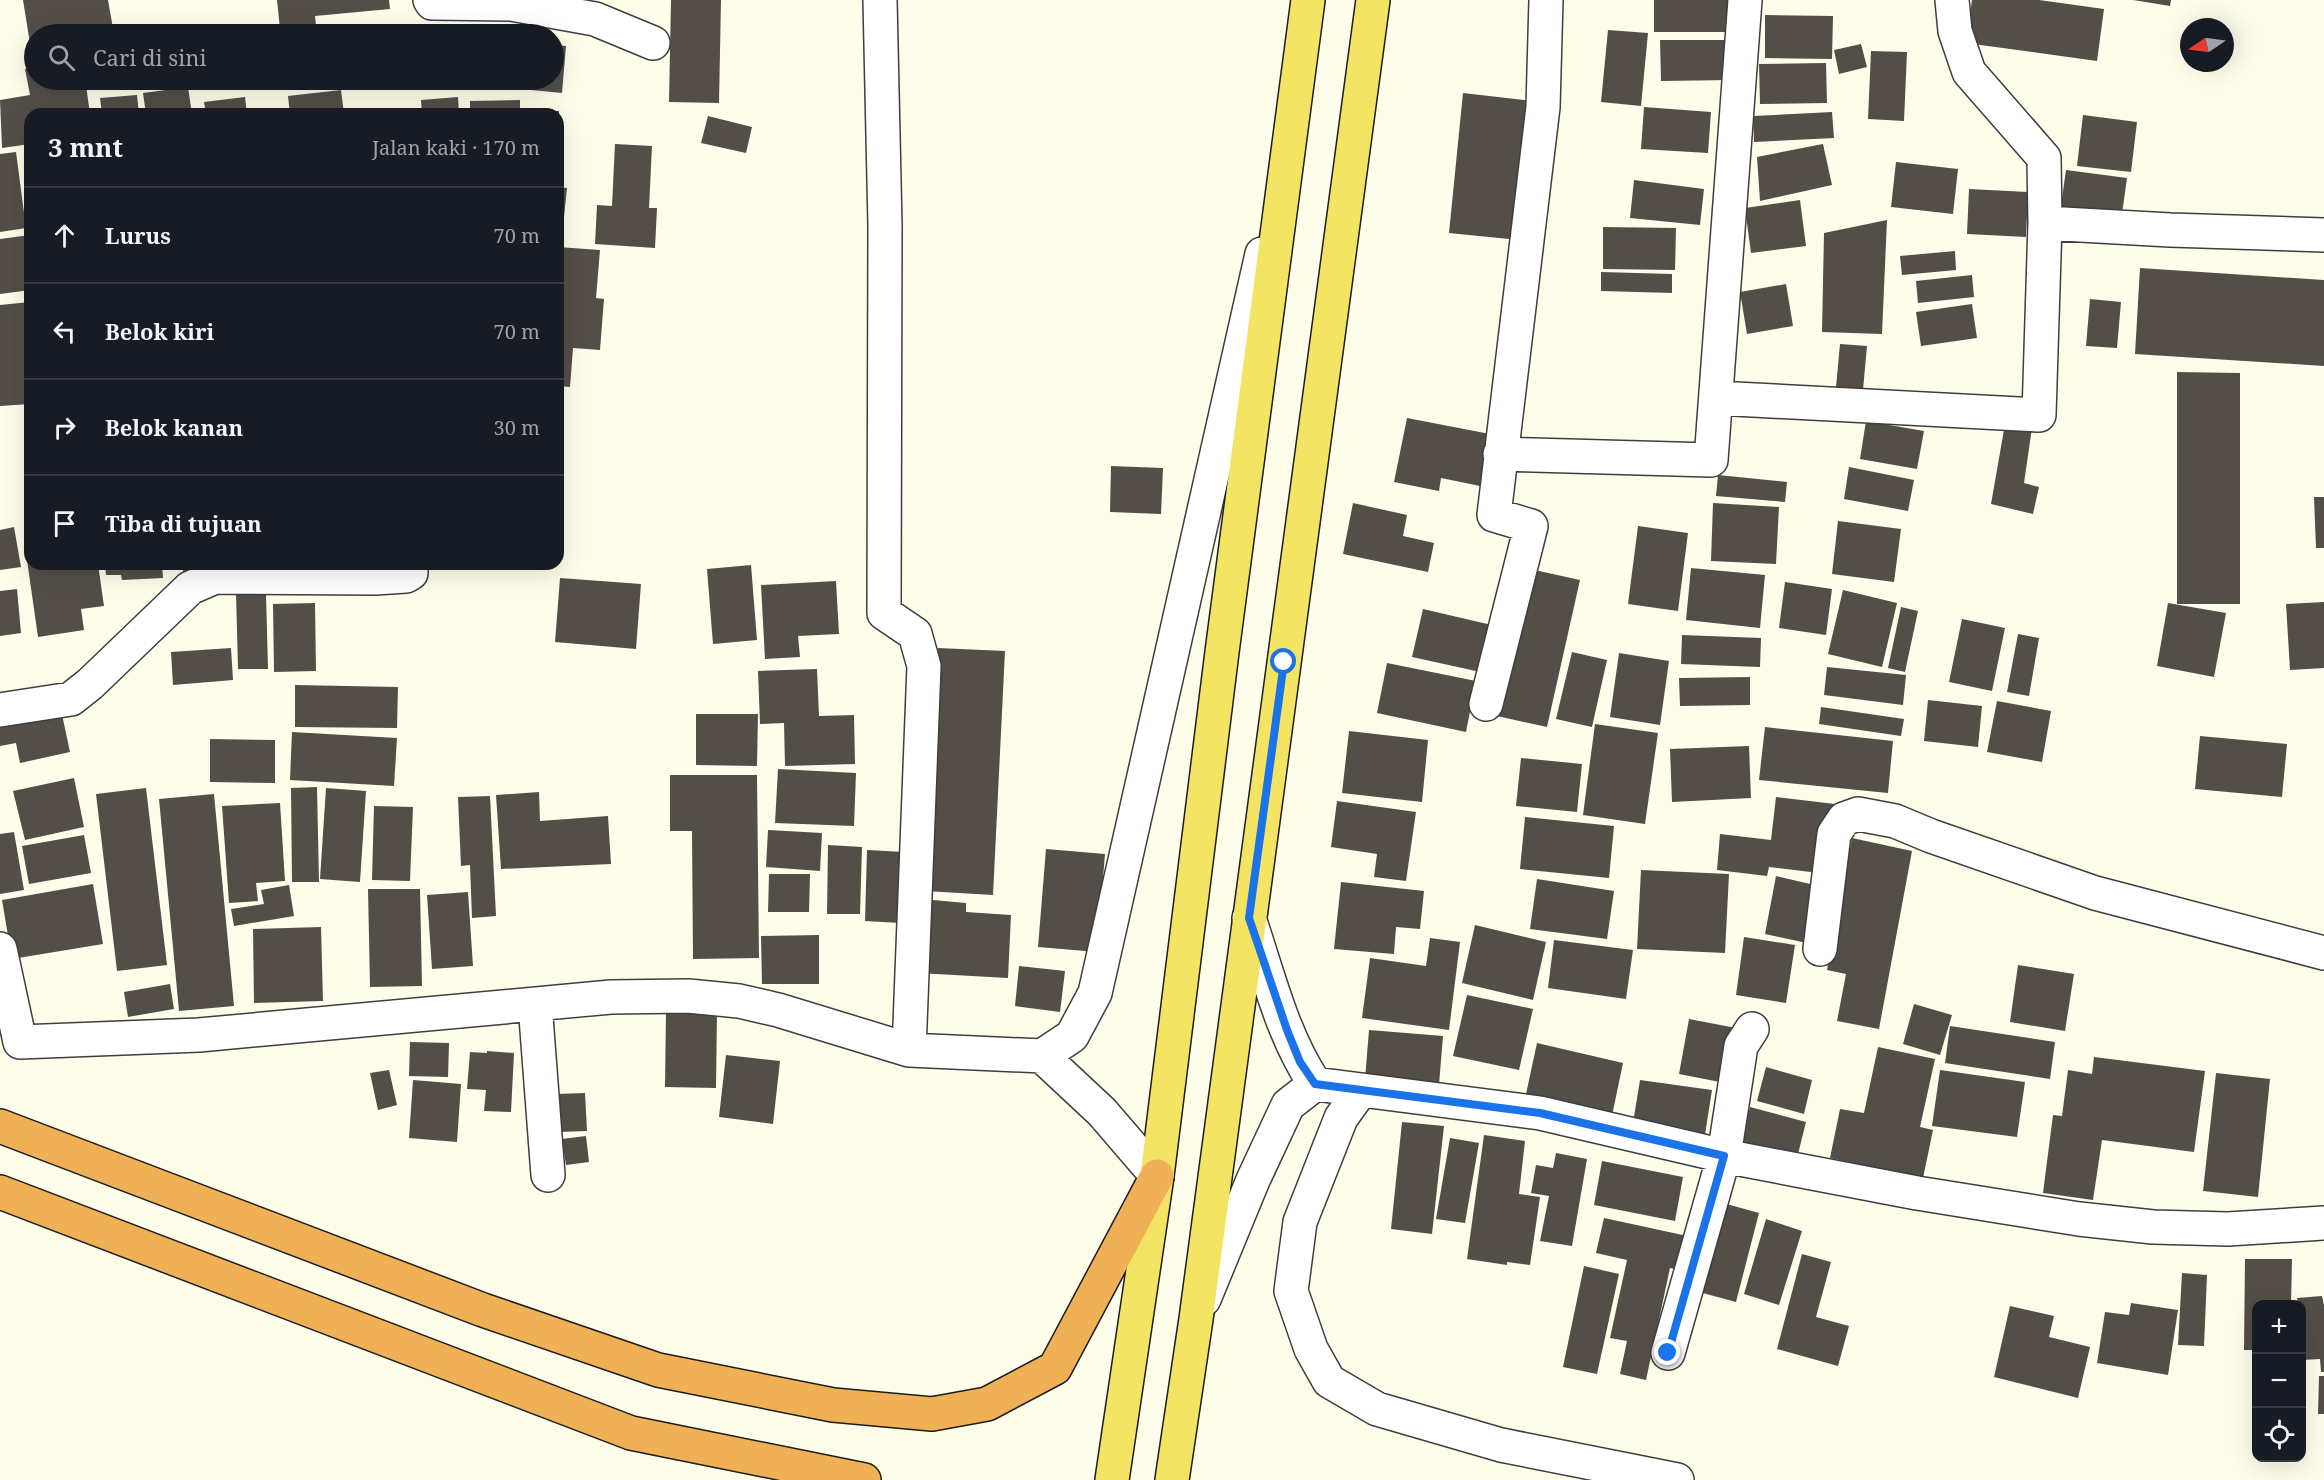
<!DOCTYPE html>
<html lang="id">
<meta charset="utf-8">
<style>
body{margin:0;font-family:"Noto Serif",serif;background:#242831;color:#f1f3f6}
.controls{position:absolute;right:18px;bottom:18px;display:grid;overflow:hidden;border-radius:12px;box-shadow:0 6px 24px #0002}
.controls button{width:54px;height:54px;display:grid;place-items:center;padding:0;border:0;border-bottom:2px solid #363941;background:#171b24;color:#f1f3f6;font:30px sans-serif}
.compass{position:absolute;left:2180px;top:18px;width:54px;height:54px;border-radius:50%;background:#171b24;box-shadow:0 6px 24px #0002;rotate:257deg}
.stop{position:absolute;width:18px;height:18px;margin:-14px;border:4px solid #1a73e8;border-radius:50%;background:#fff}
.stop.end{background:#1a73e8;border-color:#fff;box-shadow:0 2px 6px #0008}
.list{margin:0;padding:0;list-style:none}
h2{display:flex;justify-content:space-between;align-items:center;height:78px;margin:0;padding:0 24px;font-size:26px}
h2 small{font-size:20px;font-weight:400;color:#9ea1a6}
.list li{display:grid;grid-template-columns:39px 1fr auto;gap:18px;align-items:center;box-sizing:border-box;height:96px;padding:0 24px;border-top:2px solid #363941}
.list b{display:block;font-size:22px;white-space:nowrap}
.list em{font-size:20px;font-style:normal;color:#9ea1a6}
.icon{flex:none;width:33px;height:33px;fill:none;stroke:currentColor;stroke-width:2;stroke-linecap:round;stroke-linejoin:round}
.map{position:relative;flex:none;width:2324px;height:1480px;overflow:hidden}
.search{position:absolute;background:#171b24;box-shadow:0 6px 24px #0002;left:24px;top:24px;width:540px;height:66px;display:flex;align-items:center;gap:15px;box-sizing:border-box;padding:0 21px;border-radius:33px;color:#9ea1a6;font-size:22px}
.panel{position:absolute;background:#171b24;box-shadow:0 6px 24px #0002;left:24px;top:108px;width:540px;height:462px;border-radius:18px}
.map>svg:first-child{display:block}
</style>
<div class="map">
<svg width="2324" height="1480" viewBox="0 0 2324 1480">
<rect width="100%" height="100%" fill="#fefdea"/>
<path fill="#534e48" d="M23,0H108L114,34H34L33,62Z
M277,0H389L390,9L315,16L316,25L280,29Z
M671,0H721L719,103L669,102Z
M1654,0H1732V32H1654Z
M1972,0H2039L2104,9L2097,61L1966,43Z
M2133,0H2171L2170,6Z
M1765,15L1833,16L1832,59L1765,58Z
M1608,30L1648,33L1641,106L1601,102Z
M1660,40H1732V80L1661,81Z
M1861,44L1867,67L1839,74L1834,50Z
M554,45L566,46L562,93L489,86L490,80H554Z
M1871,51L1907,52L1904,121L1868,119Z
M1826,63L1827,103L1760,104L1759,64Z
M34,68V80H103L104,82L86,85L90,114H30V144L2,148L0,100L30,95L25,69Z
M168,80H204V81L168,84Z
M188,87L192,114H146L143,93Z
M341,90L344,114H290L288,96Z
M1463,93L1533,101L1519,240L1449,233Z
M137,95L139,114H102L100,98Z
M245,97L247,114H206L204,102Z
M458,97L459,114H422L421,100Z
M520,100V114H470V101Z
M1644,107L1711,112L1708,153L1641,149Z
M403,109V114H356V112Z
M526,110L559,111V114H525Z
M1832,112L1834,138L1754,142L1753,116Z
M2083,115L2137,122L2131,172L2077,166Z
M708,116L752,127L746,153L701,143Z
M615,144L652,146L649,208H657L655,248L595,244L597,205L612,206Z
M1823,144L1832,185L1760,201L1757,157Z
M16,152L26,228L0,232V154Z
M1896,162L1958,169L1953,214L1891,207Z
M2066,170L2127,178L2121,221L2060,212Z
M1634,180L1704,189L1700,225L1630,218Z
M558,187L567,188L562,236H558Z
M1969,189L2028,192L2026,237L1967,234Z
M1800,200L1806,246L1751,253L1745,208Z
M1887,220L1882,334L1822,332L1824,233Z
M1603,227L1676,228L1675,270L1603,269Z
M30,235V290L0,294V239Z
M558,247L600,250L596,298L604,299L600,350L573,348L570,387L558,386Z
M1955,251L1956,270L1902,275L1900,256Z
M2140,268L2324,280V366L2135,354Z
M1601,272L1672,274V293L1601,291Z
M1972,275L1974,297L1918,303L1916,281Z
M1786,284L1793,326L1747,334L1740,292Z
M2090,299L2121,302L2117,348L2086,346Z
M30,302V404L0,406V305Z
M1972,304L1977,338L1921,346L1916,312Z
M1840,344L1867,346L1862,401L1835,398Z
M2177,372L2240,373V604H2177Z
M26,418H30V446H25Z
M1407,418L1490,434L1480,486L1441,478L1439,491L1394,482Z
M1866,421L1924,431L1917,469L1860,459Z
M558,424L564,425L560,480H558Z
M2005,424L2032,428L2024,483L2039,487L2033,514L1991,504Z
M1111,466L1163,468L1161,514L1110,512Z
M1849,467L1914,480L1908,511L1844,499Z
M1718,475L1787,482L1785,502L1716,496Z
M2314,497H2324V548H2316Z
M1353,503L1407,515L1403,536L1434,543L1428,572L1343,554Z
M1713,503L1779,507L1776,564L1711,561Z
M1838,521L1901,529L1894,582L1832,574Z
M1638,526L1688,533L1678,611L1628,604Z
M14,527L21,567L0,570V530Z
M30,559V564H98L104,606L81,609L84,630L38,637L27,560Z
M105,564H162L163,578L122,580L121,575H106Z
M183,564H256V572L183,573Z
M751,565L757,640L713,644L707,569Z
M1691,568L1765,575L1760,628L1686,620Z
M1530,569L1580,580L1547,727L1497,716Z
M560,578L641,584L636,649L555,642Z
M836,581L839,634L798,636L800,657L765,659L761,585Z
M1785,582L1832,589L1826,635L1779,628Z
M17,589L21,633L0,636V591Z
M1843,590L1897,603L1882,667L1828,654Z
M236,594H266L268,669H238Z
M2324,602V668L2290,670L2286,604Z
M315,603L316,671L274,672L273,604Z
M2168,603L2226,613L2214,677L2157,666Z
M1901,607L1918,611L1905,672L1888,668Z
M1423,609L1496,626L1485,673L1412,657Z
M1962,619L2005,628L1992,691L1949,682Z
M2018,634L2039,638L2029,696L2007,692Z
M1682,635L1761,638L1760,667L1681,664Z
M231,648L233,680L173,685L171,652Z
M938,648L1005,651L993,895L925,891Z
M1572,652L1607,660L1592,727L1556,719Z
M1619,653L1669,661L1660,725L1610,717Z
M1387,663L1476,681L1466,732L1377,713Z
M1827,667L1906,675L1903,705L1824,695Z
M817,669L819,716L854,715L855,764L785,766L784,723L760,724L758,671Z
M1750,677V705L1680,706L1679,678Z
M295,685L398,687L397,728L295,727Z
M1928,700L1982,706L1978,747L1924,741Z
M1997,701L2051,711L2042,762L1987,752Z
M60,705L70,752L20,763L16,743L0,746V719Z
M1821,707L1904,719L1901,736L1819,724Z
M696,714H758L757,766L696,765Z
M1595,724L1658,733L1645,824L1583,815Z
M1765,727L1893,741L1888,793L1759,780Z
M1349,731L1428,740L1422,802L1342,793Z
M292,732L397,738L394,786L290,780Z
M2200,736L2287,744L2282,797L2195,789Z
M210,739L275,740V783L210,782Z
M1749,746L1751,798L1672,802L1670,749Z
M1521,758L1582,764L1577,812L1516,806Z
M778,769L856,773L854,826L775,823Z
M670,775H757L759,958L693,959L692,831H670Z
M74,778L84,827L25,840L13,791Z
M317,787L319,882H292L291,788Z
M146,788L167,965L117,971L96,794Z
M326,788L366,791L360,882L320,879Z
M539,792L540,821L608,816L611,864L501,869L496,795Z
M214,794L234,1006L179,1011L159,799Z
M490,796L496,916L472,918L470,865L461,866L458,797Z
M1776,797L1835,804L1827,874L1769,867L1767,876L1717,870L1720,834L1771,840Z
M1337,801L1416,812L1406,881L1374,877L1377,854L1331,847Z
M280,803L285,881L256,883L258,901L229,903L222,806Z
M374,806L413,807L410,881L372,880Z
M1525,817L1614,826L1609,878L1520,869Z
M768,830L822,833L820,871L766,867Z
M14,832L24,890L0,894V834Z
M84,835L91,873L29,884L22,846Z
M1852,838L1912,851L1879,1029L1837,1021L1846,974L1827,970Z
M828,845L862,847L860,914H827Z
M1046,849L1105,854L1097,952L1038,947Z
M867,850L904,852L900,923L865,921Z
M1641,870L1729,874L1725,953L1637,949Z
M769,874H810L809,912H768Z
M1776,876L1823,887L1811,944L1765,934Z
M1537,879L1614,891L1607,939L1530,929Z
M1341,882L1424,891L1420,929L1396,927L1394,954L1334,949Z
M93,884L103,944L12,959L2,900Z
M289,885L294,916L234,926L231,909L264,904L261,890Z
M368,889H420L422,986L370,987Z
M468,892L473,966L432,969L427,895Z
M922,899L966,903V912L1011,915L1008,978L918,973Z
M1475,925L1546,942L1533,1000L1462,983Z
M321,927L323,1001L254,1003L253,929Z
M819,935V984H762L761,936Z
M1744,937L1795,945L1786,1003L1736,995Z
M1430,938L1460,942L1449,1030L1362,1018L1370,958L1426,966Z
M1554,940L1633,950L1626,999L1548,988Z
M2018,965L2074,974L2065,1031L2010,1022Z
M1019,966L1065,971L1060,1012L1015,1006Z
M170,984L174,1009L128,1017L124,992Z
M1467,995L1533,1009L1519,1070L1453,1056Z
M1914,1004L1952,1015L1940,1055L1903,1044Z
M666,1011L717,1012L716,1088L665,1087Z
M1689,1019L1736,1028L1725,1083L1679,1074Z
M1950,1026L2055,1042L2050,1079L1945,1063Z
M1369,1030L1443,1036L1439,1085L1365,1079Z
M410,1042L449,1043L448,1077L409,1076Z
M1537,1043L1623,1063L1613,1111L1608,1124L1565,1102L1526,1094Z
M1878,1047L1935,1059L1920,1127L1933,1130L1923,1178L1830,1158L1840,1109L1864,1113Z
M487,1051L514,1053L511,1112L484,1111L486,1090L467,1089L470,1052L487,1053Z
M726,1055L780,1061L773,1124L719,1117Z
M2094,1057L2205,1071L2194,1152L2102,1140L2093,1200L2043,1193L2053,1115L2062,1116L2068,1070L2092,1074Z
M1766,1067L1812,1080L1804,1114L1757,1101Z
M389,1070L397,1105L378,1110L370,1073Z
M1940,1070L2025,1082L2017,1137L1932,1126Z
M2216,1073L2270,1079L2258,1197L2203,1191Z
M413,1080L461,1084L457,1142L409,1138Z
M1640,1080L1712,1090L1704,1141L1632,1129Z
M585,1093L587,1131L558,1132L556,1094Z
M1750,1107L1806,1122L1797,1158L1740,1144Z
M1402,1122L1444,1126L1432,1234L1391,1229Z
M1484,1135L1525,1141L1519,1194L1540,1197L1530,1265L1507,1262V1265L1467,1259Z
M586,1136L589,1162L566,1165L562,1139Z
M1450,1138L1479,1143L1465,1223L1436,1219Z
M1556,1153L1587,1159L1572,1246L1540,1241L1549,1196L1531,1193L1536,1165L1553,1168Z
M1602,1161L1683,1177L1675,1221L1594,1205Z
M1723,1203L1759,1213L1736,1302L1699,1292Z
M1604,1218L1692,1237L1685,1271L1670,1268L1646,1380L1620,1374L1627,1341L1610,1338L1627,1260L1596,1253Z
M1766,1219L1802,1231L1779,1305L1744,1294Z
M1802,1254L1831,1262L1816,1317L1849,1326L1838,1366L1777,1349Z
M2245,1259H2292L2291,1304H2256V1350H2244Z
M1584,1266L1619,1274L1597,1374L1563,1367Z
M2182,1273L2207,1275L2204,1346L2178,1345Z
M2322,1296L2324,1305V1372H2321L2320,1359L2302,1360V1304H2298L2297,1298Z
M2131,1303L2178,1310L2168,1375L2097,1363L2105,1312L2129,1315Z
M2010,1306L2054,1316L2049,1337L2090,1347L2078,1398L1994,1377Z
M2319,1376H2324V1414H2318Z"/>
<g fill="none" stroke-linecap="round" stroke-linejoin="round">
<defs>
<path id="minor" d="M430,0L432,3L511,4L595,19L653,43
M880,0L885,226L884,613L915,634L924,666L909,1050
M2045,223L2170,230L2324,235
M1716,398L2039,415L2045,223L2044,158L1969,72L1955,31L1952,0
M1500,454L1711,460L1745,0
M1486,704L1531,526L1494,515L1543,107L1546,0
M0,710L71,699L90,684L190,588L215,577L375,578L406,576L411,573V564
M1249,918C1268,974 1282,1035 1315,1084
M0,949L20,1042L199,1035L611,997L688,996L739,1001L778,1010L909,1050L1042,1056L1072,1036L1095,993L1262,254
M1820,949L1834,834L1844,819L1858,814L1895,821L1931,836L2095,893L2324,953
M535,1004L548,1175
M1042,1056L1102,1112L1157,1176
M1361,1090L1341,1118L1300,1222L1291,1291L1311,1349L1329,1381L1377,1409L1501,1445L1677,1480
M1204,1299L1253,1180L1288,1105L1315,1084L1540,1113L1724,1156L1917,1193L2079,1219L2153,1227L2228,1229L2324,1223
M1668,1353L1724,1156L1741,1046L1752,1029"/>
<path id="major" d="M1112,1480L1157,1176L1222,652L1308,0
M1172,1480L1196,1319L1373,0"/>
<path id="highway" d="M0,1126L483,1310L658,1370L833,1405L932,1414L987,1404L1055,1368L1157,1176
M0,1192L631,1433L864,1480"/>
</defs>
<use href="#minor" stroke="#3e3e3e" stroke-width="36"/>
<use href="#major" stroke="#1c1c1c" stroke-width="36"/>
<use href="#highway" stroke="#1c1c1c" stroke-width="36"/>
<use href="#minor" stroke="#fff" stroke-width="33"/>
<use href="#major" stroke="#f4e464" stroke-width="33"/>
<use href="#highway" stroke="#f0b056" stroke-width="33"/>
</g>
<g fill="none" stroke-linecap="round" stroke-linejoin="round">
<path stroke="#1a73e8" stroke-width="8" d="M1284,662L1249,918L1287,1030L1300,1062L1315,1084L1540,1113L1724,1156L1668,1353"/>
</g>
</svg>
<div class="controls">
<button>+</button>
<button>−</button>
<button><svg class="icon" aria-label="locate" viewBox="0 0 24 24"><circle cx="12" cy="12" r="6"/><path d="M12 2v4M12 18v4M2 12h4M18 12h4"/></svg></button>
</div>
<svg class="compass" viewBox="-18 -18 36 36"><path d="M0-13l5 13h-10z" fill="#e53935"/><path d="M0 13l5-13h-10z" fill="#9ea1a6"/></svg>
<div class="stop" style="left:1284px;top:662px"></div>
<div class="stop end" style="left:1668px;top:1353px"></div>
<div class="search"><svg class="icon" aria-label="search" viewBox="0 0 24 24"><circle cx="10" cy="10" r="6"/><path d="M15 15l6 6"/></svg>Cari di sini</div>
<section class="panel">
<h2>3 mnt<small>Jalan kaki · 170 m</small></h2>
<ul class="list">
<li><svg class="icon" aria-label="ahead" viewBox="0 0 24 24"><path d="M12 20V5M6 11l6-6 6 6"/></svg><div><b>Lurus</b></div><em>70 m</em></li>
<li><svg class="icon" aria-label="left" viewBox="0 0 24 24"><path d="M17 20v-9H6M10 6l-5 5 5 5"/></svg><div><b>Belok kiri</b></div><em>70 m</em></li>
<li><svg class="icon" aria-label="right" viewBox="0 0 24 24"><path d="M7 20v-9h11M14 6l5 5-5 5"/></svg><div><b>Belok kanan</b></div><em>30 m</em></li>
<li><svg class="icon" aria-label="arrive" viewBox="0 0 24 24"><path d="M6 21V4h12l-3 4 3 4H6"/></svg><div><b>Tiba di tujuan</b></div></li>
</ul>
</section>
</div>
